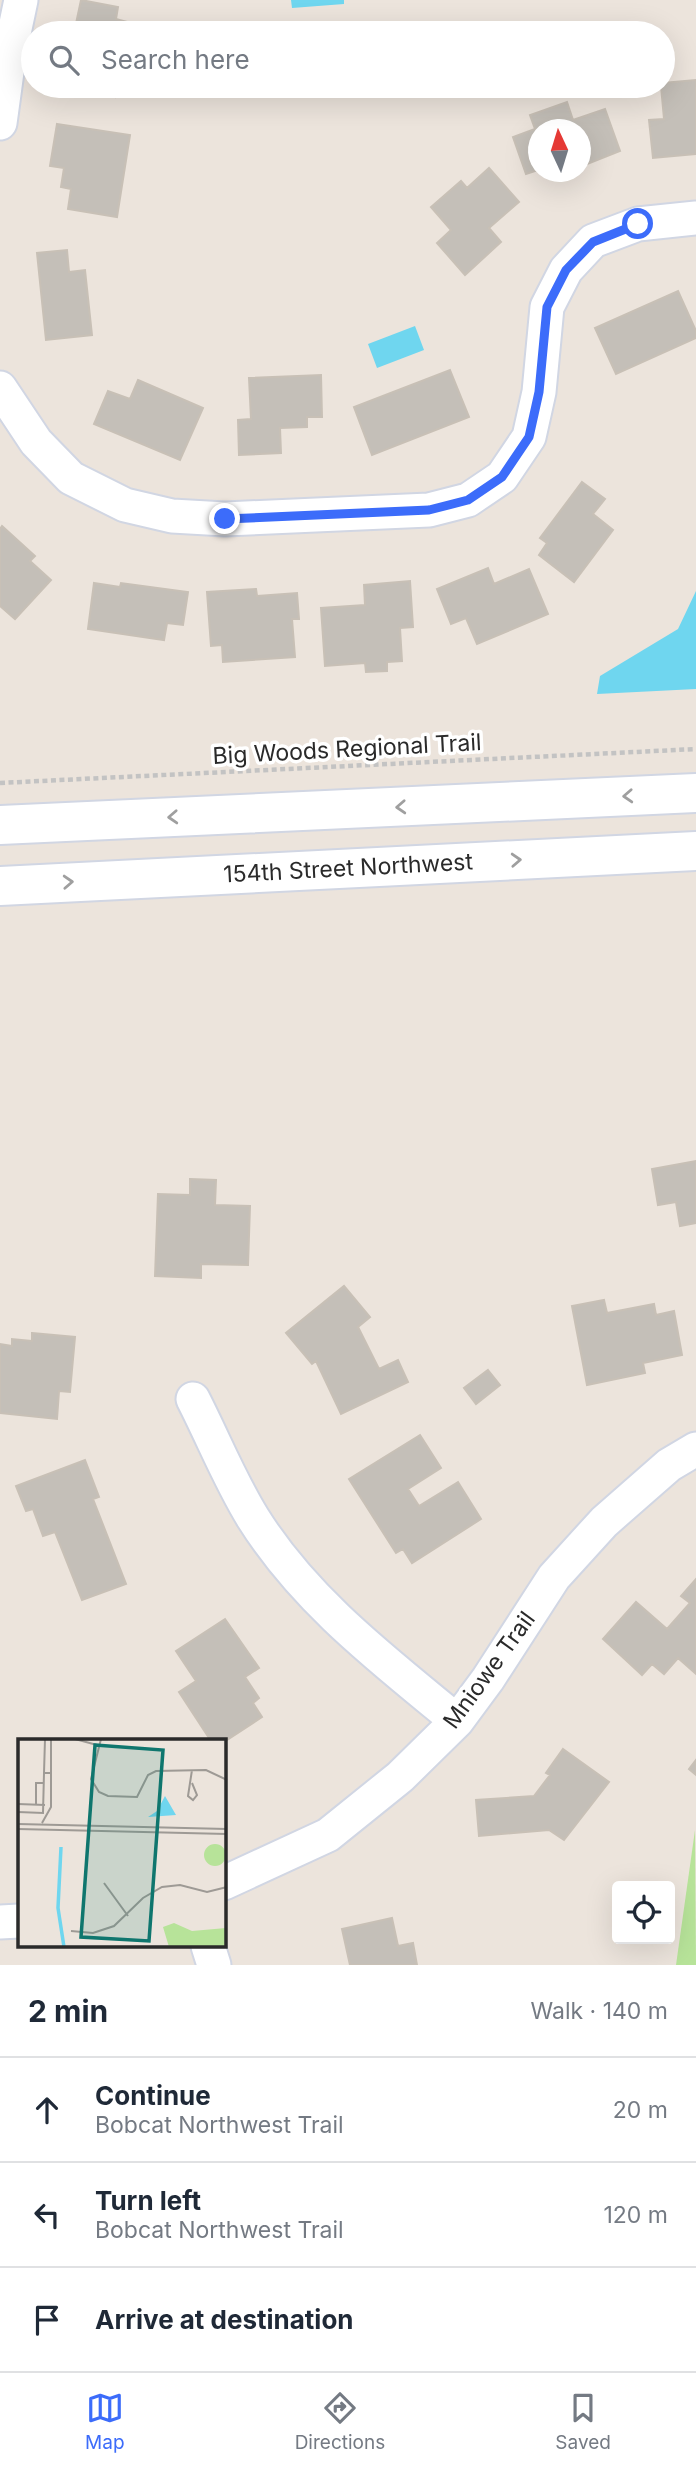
<!DOCTYPE html>
<meta charset="utf-8">
<style>
body{margin:0;font-family:Inter,sans-serif;background:#f2f2f3;color:#1f2937}
.controls{position:absolute;right:21px;bottom:21px;display:grid;overflow:hidden;border-radius:7px;box-shadow:0 7px 28px #0002}
.controls button{width:63px;height:63px;display:grid;place-items:center;padding:0;border:0;border-bottom:2px solid #e0e1e3;background:#fff;color:#1f2937;font:35px sans-serif}
.compass{position:absolute;left:528px;top:119px;width:63px;height:63px;border-radius:50%;background:#fff;box-shadow:0 7px 28px #0002;rotate:356deg}
.stop{position:absolute;width:21px;height:21px;margin:-16px;border:5px solid #3c6cfa;border-radius:50%;background:#fff}
.stop.end{background:#3c6cfa;border-color:#fff;box-shadow:0 2px 7px #0008}
.list{margin:0;padding:0;list-style:none}
h2{display:flex;justify-content:space-between;align-items:center;height:91px;margin:0;padding:0 28px;font-size:30px}
h2 small{font-size:23px;font-weight:400;color:#747a83}
.list li{display:grid;grid-template-columns:46px 1fr auto;gap:21px;align-items:center;box-sizing:border-box;height:105px;padding:0 28px;border-top:2px solid #e0e1e3}
.list b{display:block;font-size:26px;white-space:nowrap}
.list p{margin:0;font-size:23px;white-space:nowrap;color:#747a83}
.list em{font-size:23px;font-style:normal;color:#747a83}
.icon{flex:none;width:38px;height:38px;fill:none;stroke:currentColor;stroke-width:2;stroke-linecap:round;stroke-linejoin:round}
.map{position:relative;flex:none;width:696px;height:1965px;overflow:hidden}
.search{position:absolute;background:#fff;box-shadow:0 7px 28px #0002;left:21px;right:21px;top:21px;height:77px;display:flex;align-items:center;gap:18px;box-sizing:border-box;padding:0 24px;border-radius:38px;color:#747a83;font-size:26px}
.sheet{height:406px;background:#fff}
nav{display:flex;justify-content:space-around;align-items:center;box-sizing:border-box;height:98px;border-top:2px solid #e0e1e3;background:#fff;font-size:19px;color:#747a83}
nav a{display:grid;justify-items:center;gap:4px}
nav .on{color:#3c6cfa}
.map>svg:first-child{display:block}
</style>
<div class="map">
<svg width="696" height="1965" viewBox="0 0 696 1965">
<rect width="100%" height="100%" fill="#ece4dc"/>
<path fill="#b7e399" d="M695,1830L696,1965H676Z"/>
<path fill="#6fd6ef" d="M291,0H344V4L292,8Z
M415,326L424,350L377,368L368,344Z
M696,591V689L597,694L600,676L678,629Z"/>
<path fill="#c4bfb8" stroke="#c8c0b6" stroke-width="2" d="M81,0L118,7L116,19L131,23L129,33H74Z
M696,80V154L653,158L649,120L664,119L661,86L663,83Z
M63,86H118L115,97Z
M567,102L573,120L605,109L620,151L582,166L580,130H538V170L526,174L513,137L535,129L530,115Z
M57,124L130,135L117,217L68,209L71,189L61,187L64,168L50,166Z
M489,168L519,202L489,228L501,242L465,275L437,243L451,230L431,207L461,181L467,188Z
M67,250L69,272L85,270L92,335L46,340L37,253Z
M678,291L696,331V338L616,374L595,328Z
M450,370L469,417L372,455L354,407Z
M321,375L322,417H307V427L280,428L281,453L239,455L238,420L251,419L249,378Z
M138,380L203,408L180,460L94,424L108,391L130,399Z
M582,482L605,499L593,514L613,530L574,582L539,555L547,543L540,538Z
M2,526L35,556L30,561L51,580L15,619L0,606V529Z
M488,568L494,584L529,569L548,614L477,644L466,618L451,624L437,589Z
M410,581L413,627L400,628L402,661L387,662V671L366,672L365,663L325,666L321,608L365,605L364,585Z
M94,583L120,587L121,583L188,592L183,625L167,623L164,640L88,629Z
M256,589L257,596L297,593L299,619H292L295,657L223,662L222,645L211,646L207,592Z
M696,1161V1223L680,1226L676,1202L658,1205L652,1169Z
M190,1179L216,1180L215,1205L250,1206L248,1265L201,1264V1278L155,1276L158,1194L190,1195Z
M344,1286L370,1317L358,1327L379,1369L398,1360L408,1382L341,1414L316,1361L312,1364L286,1333Z
M604,1300L607,1313L654,1304L656,1315L674,1311L682,1355L643,1363L645,1373L587,1385L572,1306Z
M32,1333L75,1337L70,1392L59,1391L57,1419L0,1413V1344L12,1346V1339L32,1341Z
M488,1370L500,1385L476,1404L464,1388Z
M420,1435L441,1468L408,1489L419,1506L458,1482L481,1519L412,1563L403,1549L396,1553L349,1479Z
M85,1460L99,1497L93,1499L126,1584L82,1600L55,1532L43,1536L33,1509L26,1511L16,1486Z
M696,1579V1674L678,1658L664,1674L652,1664L642,1675L603,1639L636,1602L667,1629L690,1603L681,1596Z
M225,1619L259,1668L245,1677L259,1698L253,1703L262,1717L224,1742L211,1741L179,1692L196,1681L176,1651Z
M563,1749L609,1782L564,1840L549,1830L479,1836L476,1800L534,1796L550,1775L546,1773Z
M696,1760V1775L689,1769Z
M392,1918L398,1946L413,1943L417,1965H350L342,1929Z"/>
<g fill="none" stroke-linecap="round" stroke-linejoin="round">
<defs>
<path id="minor" d="M0,123L9,57L21,0
M0,388L36,442L71,478L125,505L172,516L225,519L429,510L468,500L502,477L529,437L539,392L547,307L566,270L593,241L638,224L696,218
M193,1399C213,1438 230,1481 253,1518C305,1601 383,1660 457,1721
M224,1883L328,1835L400,1777L457,1721L488,1679L554,1577L604,1522L669,1465L696,1449
M0,1922L19,1921
M208,1946L214,1965"/>
<path id="tertiary" d="M0,825L696,793
M0,886L696,851"/>
</defs>
<use href="#minor" stroke="#d1d6e3" stroke-width="37"/>
<use href="#tertiary" stroke="#d1d6e3" stroke-width="42"/>
<path stroke="#c3c3c3" stroke-width="4.5" stroke-dasharray="5 3.5" stroke-linecap="butt" d="M0,783L696,749"/>
<use href="#minor" stroke="#fff" stroke-width="33"/>
<use href="#tertiary" stroke="#fff" stroke-width="38"/>
</g>
<defs><path id="oneway-chevron" d="M-2-3.5L2.5 0L-2 3.5" fill="none" stroke-width="1.6" stroke-linecap="round" stroke-linejoin="round" transform="scale(1.75)"/></defs>
<g stroke="#9f9f9f">
<use href="#oneway-chevron" transform="translate(628 796) rotate(177)"/>
<use href="#oneway-chevron" transform="translate(401 807) rotate(177)"/>
<use href="#oneway-chevron" transform="translate(173 817) rotate(177)"/>
<use href="#oneway-chevron" transform="translate(516 860) rotate(-3)"/>
<use href="#oneway-chevron" transform="translate(68 882) rotate(-3)"/>
</g>
<g fill="none" stroke-linecap="round" stroke-linejoin="round">
<path stroke="#3c6cfa" stroke-width="9" d="M225,519L429,510L468,500L502,477L529,437L539,392L547,307L566,270L593,242L638,224"/>
</g>
<g text-anchor="middle" dominant-baseline="central" stroke-width="7" stroke-linejoin="round" paint-order="stroke">
<g font-size="23" fill="#2a2a2a" stroke="#fff">
<text transform="translate(347 749) rotate(-3)">Big Woods Regional Trail</text>
<text transform="translate(348 868) rotate(-3)">154th Street Northwest</text>
<text transform="translate(489 1670) rotate(-54)">Mniowe Trail</text>
</g>
</g>
<g transform="translate(18 1739)">
<rect width="208" height="208" fill="#ece4dc"/>
<path d="M186 116a11 11 0 1 1 22 0a11 11 0 1 1-22 0ZM156,184L174,192L208,189V208H151L145,188Z" fill="#b7e399"/>
<path d="M147,57L158,76L130,78L139,72Z" fill="#6fd6ef"/>
<path fill="none" stroke="#6fd6ef" stroke-width="3.5" d="M43,108L40,169L46,208"/>
<path fill="none" stroke="#9e9a95" stroke-width="2" d="M57,0L79,6M83,0L73,40L81,53L90,57L119,58L130,36L138,32L188,31L209,41M26,34L27,0M174,44L179,56L175,61L170,57L174,31M0,65L27,66M18,65V44H26M0,73L25,74L26,34H33M24,84L33,68V0M0,85L209,90M0,90L209,95M86,144L110,177M53,192L75,194L96,187L125,159L144,148L162,146L189,153L209,148"/>
<path fill="#0f766e" fill-opacity="0.15" stroke="#0f766e" stroke-width="3.5" d="M77,6L145,11L131,202L63,198Z"/>
<rect width="208" height="208" fill="none" stroke="#2a2a2a" stroke-width="3.5"/>
</g>
</svg>
<div class="controls">
<button><svg class="icon" aria-label="locate" viewBox="0 0 24 24"><circle cx="12" cy="12" r="6"/><path d="M12 2v4M12 18v4M2 12h4M18 12h4"/></svg></button>
</div>
<svg class="compass" viewBox="-18 -18 36 36"><path d="M0-13l5 13h-10z" fill="#e53935"/><path d="M0 13l5-13h-10z" fill="#747a83"/></svg>
<div class="stop" style="left:638px;top:224px"></div>
<div class="stop end" style="left:225px;top:519px"></div>
<div class="search"><svg class="icon" aria-label="search" viewBox="0 0 24 24"><circle cx="10" cy="10" r="6"/><path d="M15 15l6 6"/></svg>Search here</div>
</div>
<section class="sheet">
<h2>2 min<small>Walk · 140 m</small></h2>
<ul class="list">
<li><svg class="icon" aria-label="ahead" viewBox="0 0 24 24"><path d="M12 20V5M6 11l6-6 6 6"/></svg><div><b>Continue</b><p>Bobcat Northwest Trail</p></div><em>20 m</em></li>
<li><svg class="icon" aria-label="left" viewBox="0 0 24 24"><path d="M17 20v-9H6M10 6l-5 5 5 5"/></svg><div><b>Turn left</b><p>Bobcat Northwest Trail</p></div><em>120 m</em></li>
<li><svg class="icon" aria-label="arrive" viewBox="0 0 24 24"><path d="M6 21V4h12l-3 4 3 4H6"/></svg><div><b>Arrive at destination</b></div></li>
</ul>
</section>
<nav>
<a class="on"><svg class="icon" aria-label="map" viewBox="0 0 24 24"><path d="M3 6l6-2 6 2 6-2v14l-6 2-6-2-6 2zM9 4v14M15 6v14"/></svg>Map</a>
<a><svg class="icon" aria-label="directions" viewBox="0 0 24 24"><path d="M12 3l9 9-9 9-9-9zM9 14v-3h6M13 9l2 2-2 2"/></svg>Directions</a>
<a><svg class="icon" aria-label="saved" viewBox="0 0 24 24"><path d="M7 4h10v16l-5-4-5 4z"/></svg>Saved</a>
</nav>
